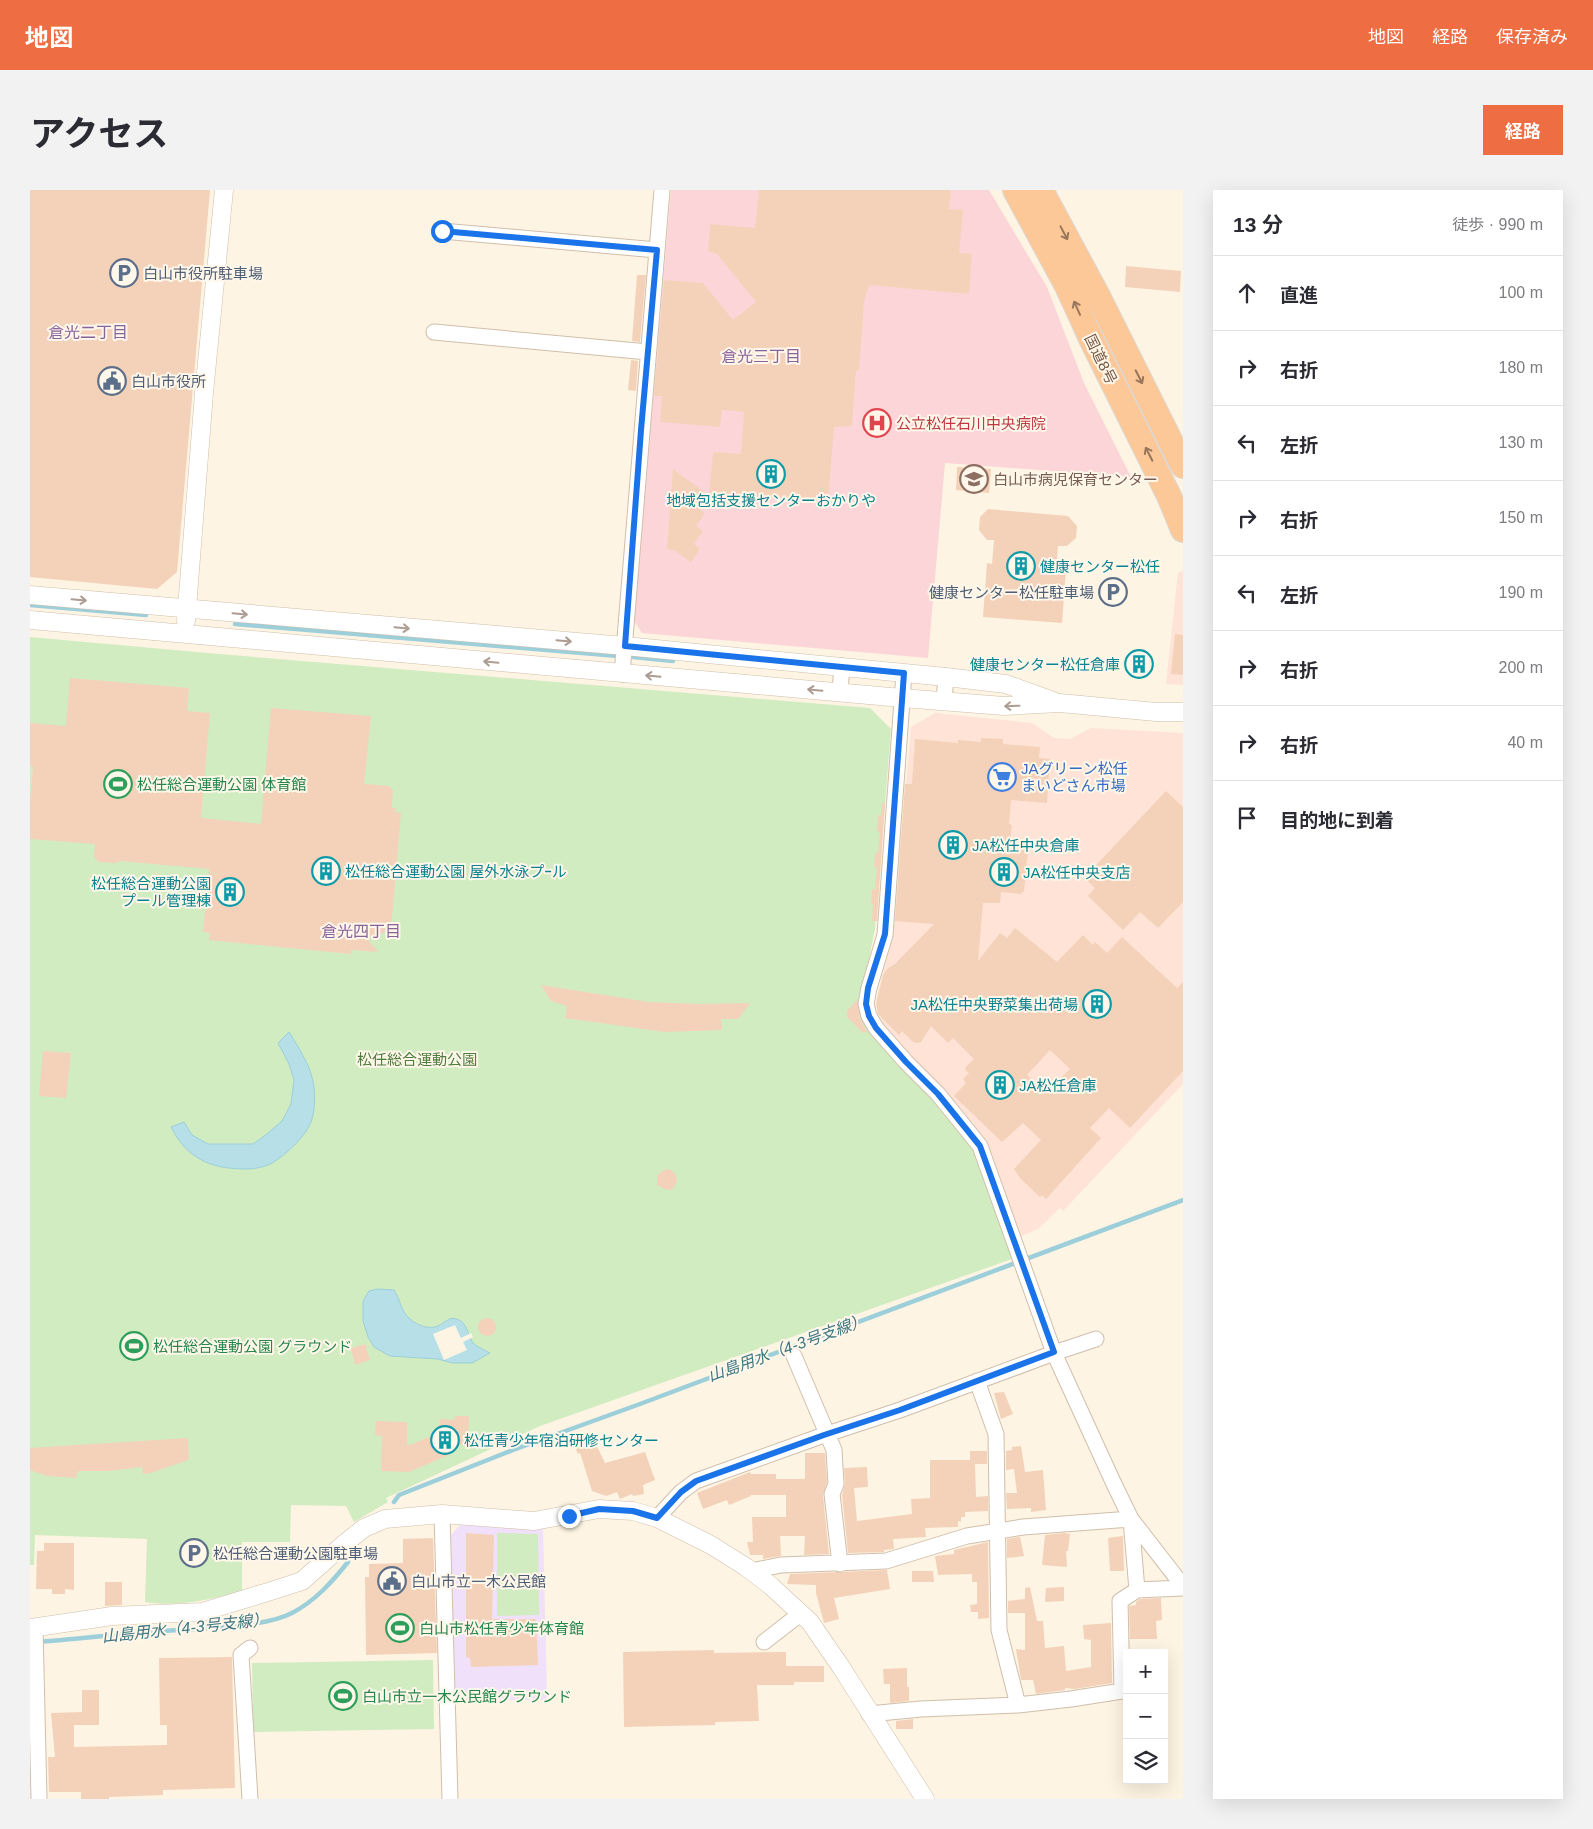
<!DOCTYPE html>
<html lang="ja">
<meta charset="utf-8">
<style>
body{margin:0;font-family:Helvetica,"Noto Sans JP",sans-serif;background:#f2f2f3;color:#2b2b33}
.controls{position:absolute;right:15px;bottom:15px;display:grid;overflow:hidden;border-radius:0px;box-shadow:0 5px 20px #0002}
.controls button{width:45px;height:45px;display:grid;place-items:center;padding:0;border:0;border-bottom:1px solid #e1e1e2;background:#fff;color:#2b2b33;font:25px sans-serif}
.stop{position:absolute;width:15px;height:15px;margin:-11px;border:4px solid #1a73e8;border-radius:50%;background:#fff}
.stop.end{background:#1a73e8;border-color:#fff;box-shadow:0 1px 5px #0008}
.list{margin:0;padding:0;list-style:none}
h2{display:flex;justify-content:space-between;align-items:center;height:65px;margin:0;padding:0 20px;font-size:21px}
h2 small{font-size:16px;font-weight:400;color:#7c7c81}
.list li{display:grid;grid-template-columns:32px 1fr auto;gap:15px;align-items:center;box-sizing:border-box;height:75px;padding:0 20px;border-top:1px solid #e1e1e2}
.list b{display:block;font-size:19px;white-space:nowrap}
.list em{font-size:16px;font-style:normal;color:#7c7c81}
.icon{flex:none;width:28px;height:28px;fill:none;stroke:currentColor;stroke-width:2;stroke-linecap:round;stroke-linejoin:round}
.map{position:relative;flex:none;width:1153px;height:1609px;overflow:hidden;border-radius:0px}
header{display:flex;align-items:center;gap:30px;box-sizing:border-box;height:70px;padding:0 25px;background:#ee6d42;color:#fff}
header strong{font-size:24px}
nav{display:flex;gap:28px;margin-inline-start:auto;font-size:18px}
.intro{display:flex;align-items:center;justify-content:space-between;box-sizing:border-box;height:120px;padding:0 30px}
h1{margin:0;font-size:35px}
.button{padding:12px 22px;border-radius:0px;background:#ee6d42;color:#fff;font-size:18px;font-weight:700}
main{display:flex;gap:30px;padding:0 30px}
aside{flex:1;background:#fff;border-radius:0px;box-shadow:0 5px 20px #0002}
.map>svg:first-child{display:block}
</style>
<header>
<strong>地図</strong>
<nav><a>地図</a><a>経路</a><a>保存済み</a></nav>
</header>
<div class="intro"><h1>アクセス</h1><a class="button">経路</a></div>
<main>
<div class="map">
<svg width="1153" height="1609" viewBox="0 0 1153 1609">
<rect width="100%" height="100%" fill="#fdf4e3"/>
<path fill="#fee3d6" d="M1153,381V495L1136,494L1148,383Z
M905,523L1002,533L1024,548L1040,549L1061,538L1153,543V894L1033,1021L1030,1018L1008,1039L989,1047L954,951L853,837L846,810L863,746L881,537Z"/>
<path fill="#f1e0fa" d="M431,1334L513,1338L517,1510H425L421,1345Z"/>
<path fill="#fcd5d9" d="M641,0H959L1017,97L1054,193L1101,287L915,273L898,468L612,443L604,431Z"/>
<path fill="#d1ecc1" d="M0,447L189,464L840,518L861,539L845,739L829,817L842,845L935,944L946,962L982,1069L510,1236L356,1308L358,1312L324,1332L316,1316L261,1315L260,1352H212V1401C178,1410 149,1417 115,1412L117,1349L5,1345L4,1375H0Z
M467,1343L508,1344L509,1425L467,1426Z
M403,1470L404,1539L223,1542L222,1473Z"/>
<path fill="#b6dfe8" stroke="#9ccfda" d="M259,842C269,858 282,878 284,897C285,908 285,921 281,932C275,947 256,965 242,973C235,977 224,979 216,979C181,979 157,969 141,937L154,932L162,945L178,954H223L237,944L252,931L261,914L264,890L259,874L248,853Z
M348,1099L364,1100C369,1107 370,1115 374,1122C380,1132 396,1141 408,1136C415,1133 420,1125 429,1130C437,1133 438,1146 443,1153C447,1157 455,1160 460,1163L442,1173H422L408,1169L360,1166L344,1157L338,1147L333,1131V1111L339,1101Z"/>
<path fill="#fdf4e3" d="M425,1135L431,1148L441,1143L443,1147L433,1152L437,1160L414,1170L403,1144Z"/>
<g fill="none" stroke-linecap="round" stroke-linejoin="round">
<path stroke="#9ccfda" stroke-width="4.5" d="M0,415L116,425
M205,434L588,466
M603,467L643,471
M364,1312L369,1305L483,1260L610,1214L1153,1010
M7,1452C54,1448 102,1443 149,1440C180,1438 235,1437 262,1423C285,1411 302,1392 318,1372"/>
</g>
<path fill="#f4d2b9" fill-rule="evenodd" d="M0,0H180L147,382L127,399L0,387Z
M729,0H921L919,19L933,20L929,63L942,64L939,104L839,95L834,112L829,181H826L822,236L804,237L798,312L679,303L683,262L711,264L714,222L692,220L690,237L630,232L632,206H624L634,90L673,93L703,130L726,112L687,64L678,61L680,34L725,38Z
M1096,76L1151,81L1150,102L1095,97Z
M607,85H616L610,152L602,151Z
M601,170L608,171L606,201L598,200Z
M927,277L961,279L959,303L926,300Z
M643,279L677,304L667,317L675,323L666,336L673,341L664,354L670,359L661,372L644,360L637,359Z
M958,319L1038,326L1047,336L1046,348L1037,356H1028L1026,379L1036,380L1032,433L953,427L957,373L962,374L964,350H957L949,340L950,327Z
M1145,444L1153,445V485L1141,484Z
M1101,465L1119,467L1117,484L1099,482Z
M40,488L159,498L157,521L180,523L171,628L231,634L241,518L341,526L334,594L359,596L363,600L362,618H366L365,622L371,623L361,740H355L354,744L350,743L349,747L335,746L348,762L321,760V764L179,750L180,743L173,742L179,679L90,671L86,673L69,672L64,667L65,654L0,649V612L3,576H0V533L36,536Z
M951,548L973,549V554L1010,557L1009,568L1020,569L1017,613L981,610L979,634L982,635L980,652H985V657L998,659L994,702H992L991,704L971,702L970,713H953L948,771L970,743L977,748L985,738L1027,772L1053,745L1063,755L1065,752L1077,763L1092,747L1147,798L1153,792V881L1100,938L1079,918L1060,938L1071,948L1016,1009L1012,1005L1010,1007L990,988L984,979L1011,950L993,933L972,952L924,906L936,893L933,889L939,883L935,880L936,877L944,869L923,848L918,853L901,836L891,852L887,853L883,852L872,841L869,845L848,824L846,814L853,785L858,778L865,774L904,734L865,731L875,594H882L885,549L928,553V550L951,552ZM1020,860L1040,879L1016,903L997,885Z
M1136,601L1153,617V712L1128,738L1110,722L1093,740L1058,706L1065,698L1054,688Z
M852,613H855L847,731H842L843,714H841L842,699L845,700L847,677H844L845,663H848L850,642L847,641L848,625L851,626Z
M511,795L619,812L670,814L720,813L708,829H691L692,840L635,842L535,828L537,816L521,811Z
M827,810L830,828L837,842L833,843L817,827V821Z
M13,861L41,863L36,908L9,906Z
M636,979L641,980L646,985L647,992L642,1000L634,999L627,995V985Z
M448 1137a9 9 0 1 1 18 0a9 9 0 1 1-18 0Z
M335,1154L340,1170L325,1175L321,1158Z
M974,1202L983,1224L971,1229L964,1203Z
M425,1226H439L438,1255L417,1254L421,1264L379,1282L351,1281L352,1246L345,1245L346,1231L377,1232V1256L409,1243L410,1229L424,1230Z
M562,1246L575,1273L615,1262L625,1290L613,1295L614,1304L603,1306L602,1304L590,1309L587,1302L576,1306L562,1301L550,1263L548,1264L543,1253Z
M158,1248L159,1268L158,1270L121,1283L113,1284L112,1277L79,1281H48L46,1288L17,1286L0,1280V1258Z
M991,1256L995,1282L1013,1280L1016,1320L1001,1322V1318L977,1319L976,1303H987L984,1279L976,1280V1261L982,1260V1257Z
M940,1261H957V1274H945L946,1307L958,1306V1321L935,1322V1327H931V1332L928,1331V1337L895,1338L896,1347L863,1349L864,1359L854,1360V1362L818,1363L812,1305L815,1294L814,1278L837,1277L838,1297L824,1298L827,1331L882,1324L881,1309L900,1308V1270H940Z
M775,1263H795L797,1292L793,1305L799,1364L774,1365L775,1346H750L751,1366L733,1369V1365H720L717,1352H723L722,1327H756V1305H720L721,1306L699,1315L697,1310L673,1319L667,1303L720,1282L721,1284H746V1289H775Z
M436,1343L464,1345L462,1429H506L508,1475L441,1477L440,1468L436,1467Z
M1034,1343L1040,1344L1038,1361H1036L1037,1377L1012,1375L1015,1345Z
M1093,1346L1094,1381H1080L1078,1348Z
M990,1347L994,1366L977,1368V1349Z
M403,1348L407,1463L336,1465L335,1387H339V1374L373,1373V1349Z
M958,1352L959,1428L948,1429V1422H941L940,1415L947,1414V1392H942V1384L908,1385L905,1366L924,1364V1360Z
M14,1353H44V1400L35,1399V1404H22V1399H6L7,1361H14Z
M857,1380L860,1399L804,1408L809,1429L794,1433L786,1403V1395L757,1394L760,1384Z
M882,1381H903L904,1392H882Z
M75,1392H92V1415L75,1416Z
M1000,1397L1007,1431H1013L1015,1458L1034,1456L1036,1481L1061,1477V1450L1054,1449L1053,1435L1081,1433L1082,1493L1045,1499L1035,1498V1500L1006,1504L1003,1490H991L986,1459L995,1460V1423H978V1411L995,1409V1398Z
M1034,1397V1411L1015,1412L1016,1398Z
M1131,1408L1132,1430L1126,1431L1127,1449H1100L1099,1416L1106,1415V1412L1110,1409Z
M684,1460V1463L756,1462V1476H794V1492H764V1495H727L729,1531L685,1532V1535L594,1537L593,1462Z
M202,1467L205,1598L133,1600V1605L79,1607V1609H51V1602H19L18,1567H25L21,1523L52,1522V1500H69V1535H44V1557L137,1555V1535H130L129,1468Z
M877,1478V1497H879V1511L860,1513V1494H854L853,1479Z
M883,1529V1539H866V1531Z"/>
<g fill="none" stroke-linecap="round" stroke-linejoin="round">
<defs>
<path id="minor" d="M412,41L627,60
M404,142L618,162
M874,483L855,745L839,798L836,814L839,826L846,838L876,872L908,904L950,956L1024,1163L1084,1294L1101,1329L1153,1396
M592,484L632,0
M810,502L812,476
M914,511L916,487
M764,1166L804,1260L806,1294L802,1304L810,1374
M412,1324L420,1609
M627,1328L651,1302L666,1291L794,1245L870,1220L1024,1163L1066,1149
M721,1381L751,1375L856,1371L937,1346L993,1337L1101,1329L1107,1400L1090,1411L1092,1501L1041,1509L988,1515
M1107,1400L1153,1398
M5,1437L9,1609
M734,1452L770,1424
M839,1524L891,1519L988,1515L969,1440L966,1244L947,1191
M220,1609L211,1465L220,1458"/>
<path id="tertiary" d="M0,405L595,456L916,487L976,494L1023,511
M0,430L872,508L974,516L1030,513L1126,522H1153
M156,431L174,203L194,0
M0,1438L82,1426L172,1422L238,1402L272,1391L314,1354L334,1338L355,1329L412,1324L504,1331L569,1319L603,1321L627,1328L681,1355L716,1377L741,1396L780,1432L811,1477L895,1609"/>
<path id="trunk" d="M985,0L1037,96L1063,153L1139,306L1153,340
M1011,0L1069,108L1153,276"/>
</defs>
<use href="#minor" stroke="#d1beab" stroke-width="17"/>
<use href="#tertiary" stroke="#d1beab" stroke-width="19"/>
<use href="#trunk" stroke="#ded7d3" stroke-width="26"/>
<use href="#minor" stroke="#fff" stroke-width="15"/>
<use href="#tertiary" stroke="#fff" stroke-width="18"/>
<use href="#trunk" stroke="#fdc897" stroke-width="24"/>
</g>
<defs><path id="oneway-shaft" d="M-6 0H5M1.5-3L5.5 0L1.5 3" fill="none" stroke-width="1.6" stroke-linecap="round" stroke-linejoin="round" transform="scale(1.25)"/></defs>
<g stroke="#98765b">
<use href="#oneway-shaft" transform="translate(1034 43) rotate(62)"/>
<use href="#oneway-shaft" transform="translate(1047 118) rotate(-114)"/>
<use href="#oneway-shaft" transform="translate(1109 187) rotate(63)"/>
<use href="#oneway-shaft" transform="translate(1119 264) rotate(-117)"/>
</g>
<g stroke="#ad9c91">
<use href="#oneway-shaft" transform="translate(49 410) rotate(5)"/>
<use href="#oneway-shaft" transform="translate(210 424) rotate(5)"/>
<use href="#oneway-shaft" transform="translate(372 438) rotate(5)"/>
<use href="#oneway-shaft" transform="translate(534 451) rotate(5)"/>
<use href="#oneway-shaft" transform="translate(461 472) rotate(-175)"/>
<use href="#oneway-shaft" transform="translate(623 486) rotate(-175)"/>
<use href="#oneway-shaft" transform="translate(785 500) rotate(-175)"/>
<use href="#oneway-shaft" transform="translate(982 516) rotate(178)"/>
</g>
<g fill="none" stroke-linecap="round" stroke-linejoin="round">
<path stroke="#1a73e8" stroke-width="6" d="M412,41L627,60L611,240L595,456L874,483L855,744L838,798L836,814L839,826L846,838L876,872L908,904L950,956L1024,1162L870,1220L794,1245L666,1291L651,1302L627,1328L603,1321L569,1319L539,1326"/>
</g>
<defs>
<symbol id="parking-ring" viewBox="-11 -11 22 22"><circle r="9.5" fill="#fff7ea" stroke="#5c6f8a" stroke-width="1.5"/><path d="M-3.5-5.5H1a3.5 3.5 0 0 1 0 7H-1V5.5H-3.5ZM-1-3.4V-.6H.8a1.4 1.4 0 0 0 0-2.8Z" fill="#5c6f8a"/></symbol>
<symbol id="civic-ring" viewBox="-11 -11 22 22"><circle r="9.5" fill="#fff7ea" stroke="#5c6f8a" stroke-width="1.5"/><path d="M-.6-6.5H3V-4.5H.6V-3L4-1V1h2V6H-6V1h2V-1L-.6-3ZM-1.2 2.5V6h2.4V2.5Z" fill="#5c6f8a"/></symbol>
<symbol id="hospital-ring" viewBox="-11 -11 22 22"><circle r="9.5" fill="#fff7ea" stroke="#e0444e" stroke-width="1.5"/><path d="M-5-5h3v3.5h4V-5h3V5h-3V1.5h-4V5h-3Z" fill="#e0444e"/></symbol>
<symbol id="building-ring" viewBox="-11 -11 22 22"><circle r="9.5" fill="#fff7ea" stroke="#0f9aa8" stroke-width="1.5"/><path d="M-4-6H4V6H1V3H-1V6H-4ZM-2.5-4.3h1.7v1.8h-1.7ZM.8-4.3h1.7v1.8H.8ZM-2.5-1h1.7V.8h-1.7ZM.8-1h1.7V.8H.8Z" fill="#0f9aa8"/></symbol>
<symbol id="school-ring" viewBox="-11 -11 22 22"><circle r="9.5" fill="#fff7ea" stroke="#8d6e63" stroke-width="1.5"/><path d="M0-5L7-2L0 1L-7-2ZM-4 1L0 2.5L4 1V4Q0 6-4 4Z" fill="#8d6e63"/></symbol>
<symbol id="supermarket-ring" viewBox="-11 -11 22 22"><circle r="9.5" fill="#fff7ea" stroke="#3f7fe0" stroke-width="1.5"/><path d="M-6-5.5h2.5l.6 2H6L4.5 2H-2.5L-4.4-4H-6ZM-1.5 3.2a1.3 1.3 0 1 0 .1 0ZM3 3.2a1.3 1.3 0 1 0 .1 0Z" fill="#3f7fe0"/></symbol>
<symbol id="stadium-ring" viewBox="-11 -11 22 22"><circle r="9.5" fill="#fff7ea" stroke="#2e9e5b" stroke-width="1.5"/><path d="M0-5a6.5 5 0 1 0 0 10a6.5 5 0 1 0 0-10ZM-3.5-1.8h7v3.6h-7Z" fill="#2e9e5b"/></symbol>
</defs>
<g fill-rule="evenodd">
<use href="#parking-ring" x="78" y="67" width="32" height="32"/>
<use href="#civic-ring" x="66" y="175" width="32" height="32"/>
<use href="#hospital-ring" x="831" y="217" width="32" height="32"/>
<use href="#building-ring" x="725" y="268" width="32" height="32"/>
<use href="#school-ring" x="928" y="273" width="32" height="32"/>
<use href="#building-ring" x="975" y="360" width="32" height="32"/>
<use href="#parking-ring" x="1067" y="386" width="32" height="32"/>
<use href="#building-ring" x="1093" y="458" width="32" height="32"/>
<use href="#supermarket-ring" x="956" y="571" width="32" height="32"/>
<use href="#stadium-ring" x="72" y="578" width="32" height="32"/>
<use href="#building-ring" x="907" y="639" width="32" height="32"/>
<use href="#building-ring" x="280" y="665" width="32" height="32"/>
<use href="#building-ring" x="958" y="666" width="32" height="32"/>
<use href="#building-ring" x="184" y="686" width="32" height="32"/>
<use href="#building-ring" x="1051" y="798" width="32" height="32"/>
<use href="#building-ring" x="954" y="879" width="32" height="32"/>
<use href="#stadium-ring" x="88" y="1140" width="32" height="32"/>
<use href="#building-ring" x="399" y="1234" width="32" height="32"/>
<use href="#parking-ring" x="148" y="1347" width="32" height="32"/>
<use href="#civic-ring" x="346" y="1375" width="32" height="32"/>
<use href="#stadium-ring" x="354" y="1422" width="32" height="32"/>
<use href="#stadium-ring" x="297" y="1490" width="32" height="32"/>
</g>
<g text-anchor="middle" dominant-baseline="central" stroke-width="4" stroke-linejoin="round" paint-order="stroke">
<g font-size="15" fill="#4e5e75" stroke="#fff7ea" text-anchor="start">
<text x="113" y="83">白山市役所駐車場</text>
<text x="101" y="191">白山市役所</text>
<text x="1064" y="402" text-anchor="end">健康センター松任駐車場</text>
<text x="183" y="1363">松任総合運動公園駐車場</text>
<text x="381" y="1391">白山市立一木公民館</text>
</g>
<g font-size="15" fill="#775a47" stroke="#fff7ea">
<text transform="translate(1071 169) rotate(64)">国道8号</text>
</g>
<g font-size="15" fill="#be3a42" stroke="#fff7ea" text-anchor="start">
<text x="866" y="233">公立松任石川中央病院</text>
</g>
<g font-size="15" fill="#785e54" stroke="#fff7ea" text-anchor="start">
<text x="963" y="289">白山市病児保育センター</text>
</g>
<g font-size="15" fill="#0d838f" stroke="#fff7ea" text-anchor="start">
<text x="741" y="310" text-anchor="middle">地域包括支援センターおかりや</text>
<text x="1010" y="376">健康センター松任</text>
<text x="1090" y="474" text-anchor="end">健康センター松任倉庫</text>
<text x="942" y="655">JA松任中央倉庫</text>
<text x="315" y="681">松任総合運動公園 屋外水泳プｰル</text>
<text x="993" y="682">JA松任中央支店</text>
<text x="181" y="693" text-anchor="end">松任総合運動公園<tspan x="181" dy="17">プール管理棟</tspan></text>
<text x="1048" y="814" text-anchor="end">JA松任中央野菜集出荷場</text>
<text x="989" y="895">JA松任倉庫</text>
<text x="434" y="1250">松任青少年宿泊研修センター</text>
</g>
<g font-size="15" fill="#366cbe" stroke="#fff7ea" text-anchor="start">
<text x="991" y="578">JAグリーン松任<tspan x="991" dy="17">まいどさん市場</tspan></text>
</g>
<g font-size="15" fill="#27864d" stroke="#fff7ea" text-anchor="start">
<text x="107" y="594">松任総合運動公園 体育館</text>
<text x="123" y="1156">松任総合運動公園 グラウンド</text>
<text x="389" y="1438">白山市松任青少年体育館</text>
<text x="332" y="1506">白山市立一木公民館グラウンド</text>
</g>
<g font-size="15" fill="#4f7d3f" stroke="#fff7ea">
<text x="387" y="869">松任総合運動公園</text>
</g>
<g font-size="16" fill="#89639b" stroke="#fff7ea">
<text x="58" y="142">倉光二丁目</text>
<text x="731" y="166">倉光三丁目</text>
<text x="331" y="741">倉光四丁目</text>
</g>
<g font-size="16" font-style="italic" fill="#3d7784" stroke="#fff7ea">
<text transform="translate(757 1158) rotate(-20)">山島用水（4-3号支線）</text>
<text transform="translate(155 1438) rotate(-6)">山島用水（4-3号支線）</text>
</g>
</g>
</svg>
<div class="controls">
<button>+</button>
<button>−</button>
<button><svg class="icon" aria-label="layers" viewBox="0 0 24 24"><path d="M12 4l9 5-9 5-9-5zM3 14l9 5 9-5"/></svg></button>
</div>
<div class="stop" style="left:412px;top:41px"></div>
<div class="stop end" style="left:539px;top:1326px"></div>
</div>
<aside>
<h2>13 分<small>徒歩 · 990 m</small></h2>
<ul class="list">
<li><svg class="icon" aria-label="ahead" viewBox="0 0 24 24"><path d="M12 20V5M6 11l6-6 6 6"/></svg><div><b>直進</b></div><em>100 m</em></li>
<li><svg class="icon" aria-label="right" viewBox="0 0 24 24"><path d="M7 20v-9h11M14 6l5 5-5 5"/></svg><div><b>右折</b></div><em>180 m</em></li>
<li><svg class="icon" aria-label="left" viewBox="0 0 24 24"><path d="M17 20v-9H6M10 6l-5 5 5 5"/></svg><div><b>左折</b></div><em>130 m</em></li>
<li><svg class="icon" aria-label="right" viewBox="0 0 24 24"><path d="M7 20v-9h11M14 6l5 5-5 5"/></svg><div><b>右折</b></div><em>150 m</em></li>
<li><svg class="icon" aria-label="left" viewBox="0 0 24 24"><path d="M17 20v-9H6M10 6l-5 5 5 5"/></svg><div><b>左折</b></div><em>190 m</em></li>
<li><svg class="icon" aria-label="right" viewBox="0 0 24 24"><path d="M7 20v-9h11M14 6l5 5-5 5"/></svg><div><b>右折</b></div><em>200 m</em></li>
<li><svg class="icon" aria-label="right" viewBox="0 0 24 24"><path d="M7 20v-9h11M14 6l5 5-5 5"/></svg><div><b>右折</b></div><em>40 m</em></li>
<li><svg class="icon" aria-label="arrive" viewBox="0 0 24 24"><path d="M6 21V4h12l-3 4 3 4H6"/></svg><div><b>目的地に到着</b></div></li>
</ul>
</aside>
</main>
